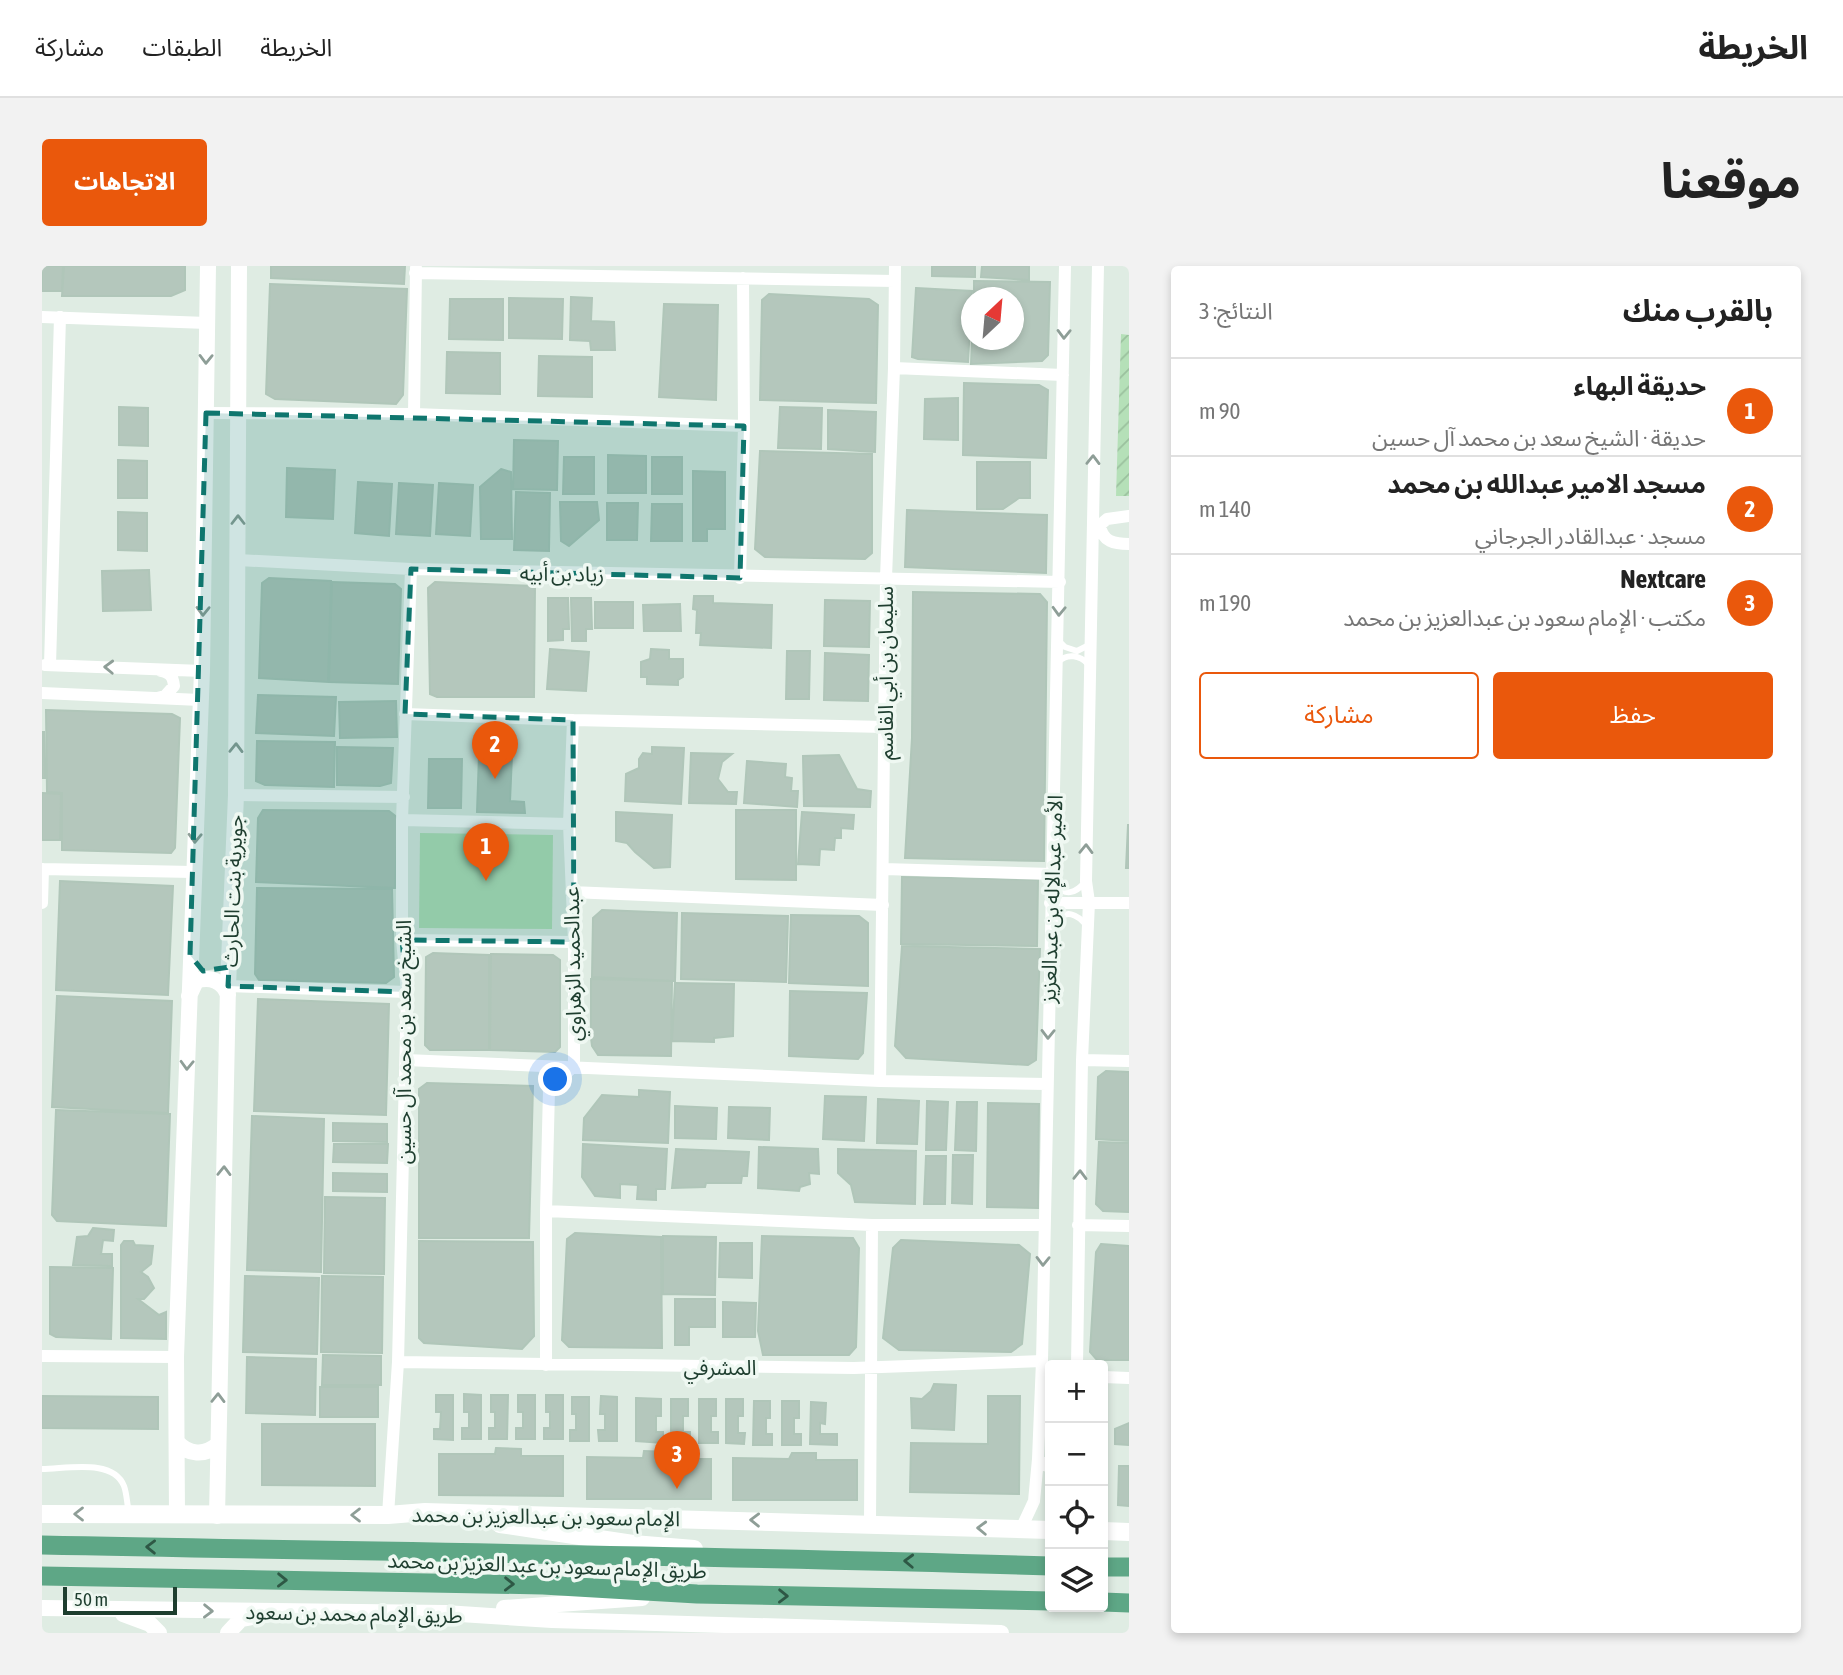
<!DOCTYPE html>
<html lang="ar">
<meta charset="utf-8">
<style>
body{margin:0;font-family:"Asap Condensed","Noto Sans Arabic",sans-serif;background:#f2f2f2;color:#222;direction:rtl}
.controls{position:absolute;right:21px;bottom:21px;display:grid;overflow:hidden;border-radius:7px;box-shadow:0 4px 10px #0003}
.controls button{width:63px;height:63px;display:grid;place-items:center;padding:0;border:0;border-bottom:2px solid #e0e0e0;background:#fff;color:#222;font:35px sans-serif}
.compass{position:absolute;left:919px;top:21px;width:63px;height:63px;border-radius:50%;background:#fff;box-shadow:0 4px 10px #0003;rotate:26deg}
.scale{position:absolute;left:21px;bottom:18px;width:114px;box-sizing:border-box;padding-left:7px;border:4px solid #1e3e2f;border-top:0;font-size:19px;line-height:24px;white-space:nowrap;color:#1e3e2f;-webkit-text-stroke:5px #eff8f2;paint-order:stroke}
.you{position:absolute;left:514px;top:814px;width:24px;height:24px;margin:-18px;border:5px solid #fff;border-radius:50%;background:#1a73e8;box-shadow:0 0 0 10px #1a73e833}
.badge{display:grid;place-items:center;width:46px;height:46px;border-radius:50%;background:#ea580c;color:#fff;font-size:23px;font-weight:700}
.pin{position:absolute;translate:-50% -58px;filter:drop-shadow(0 2px 4px #0008)}
.pin::after{content:'';position:absolute;top:37px;width:24px;height:21px;background:inherit;clip-path:polygon(0 0,100% 0,50% 100%)}
.list{margin:0;padding:0;list-style:none}
h2{display:flex;justify-content:space-between;align-items:center;height:91px;margin:0;padding:0 28px;font-size:30px}
h2 small{font-size:23px;font-weight:400;color:#767676}
.list li{display:grid;grid-template-columns:46px 1fr auto;gap:21px;align-items:center;box-sizing:border-box;height:98px;padding:0 28px;border-top:2px solid #e0e0e0}
.list b{display:block;font-size:26px;white-space:nowrap}
.list p{margin:0;font-size:23px;white-space:nowrap;color:#767676}
.list em{font-size:23px;font-style:normal;color:#767676}
.actions{display:flex;gap:14px;padding:21px 28px}
.actions a{flex:1;padding:16px 0;border:2px solid #ea580c;border-radius:7px;text-align:center;font-size:24px;color:#ea580c}
.actions .main{background:#ea580c;color:#fff}
.icon{flex:none;width:38px;height:38px;fill:none;stroke:currentColor;stroke-width:2;stroke-linecap:round;stroke-linejoin:round}
.map{position:relative;flex:none;width:1087px;height:1367px;overflow:hidden;direction:ltr;border-radius:7px}
header{display:flex;align-items:center;gap:42px;box-sizing:border-box;height:98px;padding:0 35px;background:#fff;border-bottom:2px solid #e0e0e0}
header strong{font-size:33px}
nav{display:flex;gap:38px;margin-inline-start:auto;font-size:24px}
.intro{display:flex;align-items:center;justify-content:space-between;box-sizing:border-box;height:168px;padding:0 42px}
h1{margin:0;font-size:49px}
.button{padding:18px 32px;border-radius:7px;background:#ea580c;color:#fff;font-size:24px;font-weight:700}
main{display:flex;gap:42px;padding:0 42px}
aside{flex:1;background:#fff;border-radius:7px;box-shadow:0 4px 10px #0003}
.map>svg:first-child{display:block}
</style>
<header>
<strong>الخريطة</strong>
<nav><a>الخريطة</a><a>الطبقات</a><a>مشاركة</a></nav>
</header>
<div class="intro"><h1>موقعنا</h1><a class="button">الاتجاهات</a></div>
<main>
<aside>
<h2>بالقرب منك<small>النتائج: 3</small></h2>
<ul class="list">
<li><span class="badge">1</span><div><b>حديقة البهاء</b><p>حديقة · الشيخ سعد بن محمد آل حسين</p></div><em>90 m</em></li>
<li><span class="badge">2</span><div><b>مسجد الامير عبدالله بن محمد</b><p>مسجد · عبدالقادر الجرجاني</p></div><em>140 m</em></li>
<li><span class="badge">3</span><div><b>Nextcare</b><p>مكتب · الإمام سعود بن عبدالعزيز بن محمد</p></div><em>190 m</em></li>
</ul>
<div class="actions"><a class="main">حفظ</a><a>مشاركة</a></div>
</aside>
<div class="map">
<svg width="1087" height="1367" viewBox="0 0 1087 1367">
<defs>
<pattern id="garden-furrows" width="10" height="10" patternUnits="userSpaceOnUse" patternTransform="scale(1.75)"><rect width="10" height="10" fill="#b5e0b8"/><path d="M-1 1l2-2M0 10L10 0M9 11l2-2" fill="none" stroke="#9bc19e"/></pattern>
</defs>
<rect width="100%" height="100%" fill="#dfece3"/>
<path fill="#b5e0b8" d="M378,567L511,569L510,663L377,662Z"/>
<path fill="url(#garden-furrows)" d="M1079,68L1087,69V230H1074Z"/>
<path fill="#b4c7bc" stroke="#b0c6b9" stroke-width="2" d="M0,0H21L20,25H0Z
M22,0H143V24L129,30H20Z
M229,0H363L362,18L229,12Z
M890,0H933V11L890,10Z
M940,0H987V14L939,11Z
M932,15L1008,16L1006,89L1000,95L929,98L930,74H972V32H932Z
M228,18L365,23L361,129L354,138L233,133L224,128Z
M874,22L930,25L926,96L876,93L870,91Z
M727,28L827,33L836,39L834,137L718,134L720,34Z
M529,31L550,32L549,55L572,56L573,84H549L548,75L528,74Z
M467,32L521,33L520,73L467,72Z
M408,33H461V74L407,73Z
M622,38L676,39L674,134L617,131Z
M405,86L458,87V128L404,127Z
M497,90L550,91V131L496,130Z
M922,117L997,119L1006,124L1004,192L921,189Z
M916,132V174L882,173L883,133Z
M77,141L106,142V180L77,179Z
M738,141L780,142L779,183L736,182Z
M786,144L834,146L833,186L786,183Z
M472,174L516,175L515,224L471,223Z
M718,185L830,188V287L823,293L723,291L713,283Z
M566,189L604,190V227H566Z
M522,191H552V228H521Z
M610,191H640V228H610Z
M76,194L105,195V232H76Z
M935,196H988V232H977L961,243H935Z
M245,202L293,204L291,253L244,251Z
M459,203L469,206L470,273H439L438,221Z
M651,205L683,206V263H665V275H651Z
M316,216L350,218L347,270L313,267Z
M357,217L391,219L388,270L354,268Z
M397,217L431,219L428,270L394,268Z
M474,226L508,227L507,285L472,284Z
M518,236H555L557,254L527,280L519,275Z
M565,237H596L595,274H565Z
M610,238H640V275H609Z
M865,244L1005,249L1004,307L863,301Z
M76,246L105,247V285L76,284Z
M107,304L109,344L61,345L60,305Z
M227,312L289,315L286,416L217,412L220,317Z
M290,316L353,318L359,323L356,418L287,416Z
M393,316L493,320L492,431H395L388,428L386,322Z
M871,326L998,328L1005,336L1002,595L863,592L870,472Z
M652,330H671V337L730,339L729,382L658,379L659,367H654L655,344L651,343Z
M506,332H526L527,363H521V374L506,375Z
M529,332H549L550,363H544V375H530Z
M783,334L828,335L827,381L782,380Z
M553,336H591V362H553Z
M638,338L639,365H602L601,339Z
M508,383L547,386L544,425L505,423Z
M609,383L627,384V393H641V411L636,414V419L605,418V411H599V396L608,393Z
M745,385H768L767,433H744Z
M783,387L827,389L826,435L782,434Z
M216,429L294,431L292,470L214,467Z
M354,435L355,471L298,472L297,436Z
M4,444L130,448L138,452L133,582L129,587L20,584V527L5,526Z
M0,466H2L3,512H0Z
M215,475L293,476L292,521L223,519L214,515Z
M295,481L351,482L349,517L338,520L295,519Z
M610,481L642,482L639,538L583,535L584,508L597,502V493L601,487L610,488Z
M649,487L690,488L680,496L676,513L686,526H695L694,538L647,537Z
M437,489L470,490L468,535L482,536L483,547L435,546Z
M797,489L815,523L829,525L828,541L762,540L761,490Z
M387,493H420L419,542H386Z
M705,495L744,498L743,511L750,512L749,525H756L755,541L702,537Z
M0,527L19,528L18,574H0Z
M221,544L347,545L356,552L353,622L214,616L216,552Z
M694,544H754V614L694,613Z
M574,546L630,549L628,601L612,602L593,586L585,577L574,575Z
M760,546L812,549L811,563L799,562V572H793L792,584L778,583L777,599L756,598Z
M1086,559H1087V602H1084Z
M860,611L996,614L995,680L859,678Z
M18,615L131,620L126,729L14,724Z
M215,622L350,623L352,711L344,717L217,714L213,708Z
M560,644L635,647L633,715L550,711L551,652Z
M640,647L746,650L744,716L639,713Z
M749,649L817,650L826,657V720L747,717Z
M860,680L998,683L994,794L986,799L864,792L853,780Z
M391,687L447,689V784H388L383,779L384,691Z
M449,688L511,689L518,694V781L513,786L448,784Z
M549,713L630,715L629,790L556,789L550,780L549,772Z
M633,717L692,718L691,770L672,772V776L630,775Z
M748,725L825,727L821,787L816,793L747,790Z
M15,730L130,735L126,847L10,841Z
M216,733L347,738L344,849L212,845Z
M1064,805L1087,806V875L1054,873L1056,811Z
M385,817L491,820L487,972H377V823Z
M597,824L628,826L626,877L541,874L542,852L560,829L597,831Z
M783,830L824,831L822,875L781,873Z
M836,833L877,835L875,878L835,877Z
M885,835L906,836L904,884H884Z
M915,836H935L934,885L913,884Z
M946,837L997,838L996,942L945,941Z
M633,840L675,842L674,873L633,872Z
M687,841L728,842L727,874L686,872Z
M14,844L128,848L124,960L15,955L10,949Z
M210,850L282,853L279,1006L205,1004Z
M291,857L345,858V876L291,875Z
M1057,876L1087,877V946L1061,945L1054,938Z
M292,878H346L345,897L291,896Z
M541,878L625,883L623,923H614V934L595,933L596,919L578,918V932L553,930L540,911Z
M717,881L776,883L777,908L767,907L768,918L758,921L757,925L716,922Z
M634,883L707,886L705,910H700L699,917H664L663,921L630,922Z
M796,883L874,885L873,938L813,936L809,919L796,907Z
M911,889H931L930,938L910,937Z
M884,890H904L903,938H882Z
M291,907L345,908V926L291,925Z
M283,931L343,932L342,1008L282,1007Z
M51,962L72,964L71,975L61,974L59,988H70V1000L31,999L35,971L46,970Z
M533,967L619,971L620,1082L527,1081L520,1074L525,973Z
M621,970L674,971L673,1029L621,1028Z
M720,970L811,972L817,982L814,1081L807,1089H721L716,1065Z
M859,974L977,979L988,988L980,1078L969,1086L857,1084L841,1072L851,982Z
M82,975H91L93,979L111,980L109,998L99,1006L106,1011L112,1022L102,1033H96L117,1049L124,1046V1073L79,1072V979Z
M377,975L491,976L492,1070L480,1083L382,1077L377,1072Z
M678,977H710V1012L677,1011Z
M1059,978L1087,980V1094H1055L1048,1086L1054,986Z
M8,1001L71,1002L69,1073L14,1071L8,1068Z
M203,1010L277,1012L275,1088L201,1086Z
M280,1010L341,1011L340,1087L279,1086Z
M633,1033H673V1061H647V1079H633Z
M681,1036L714,1037L713,1071H681Z
M281,1089L339,1090V1119H280Z
M205,1091L274,1093L273,1149L204,1147Z
M892,1118L914,1119L912,1164L870,1162L869,1132L880,1133L889,1125Z
M278,1121H336V1151H278Z
M422,1128L439,1129V1173H420V1162H427V1146H422Z
M394,1129H411V1174L392,1173V1163H398L399,1146H394Z
M449,1129H466L465,1173H447V1162H453V1146H449Z
M476,1129H493V1173H474V1162H481V1146H476Z
M504,1129H521V1173H502V1162H508V1146H504Z
M0,1130L116,1131V1163L0,1162Z
M559,1130L575,1131V1175H557L556,1164H563V1148H558Z
M946,1130H978L977,1228L868,1226L869,1177L946,1178Z
M530,1131H547V1175H528V1164H534V1148H530Z
M594,1132L619,1133V1150H614V1166H621V1177L594,1175Z
M629,1133H646V1150H641V1166H648V1177H629Z
M657,1133H674V1150H669V1166H676V1177H657Z
M684,1133H701V1150H696V1167H703L702,1178L684,1177Z
M712,1135H728V1152H724V1168H730V1179H711Z
M740,1135H757V1152H752V1168H759V1179H740Z
M769,1136L784,1137L783,1158L778,1157V1168H795V1179L768,1178Z
M1087,1157V1179L1073,1178V1163Z
M220,1158H333V1220L220,1219Z
M454,1182L479,1183V1190H521V1230L397,1229V1188H453Z
M602,1185L627,1186V1193H669V1233H545V1191L601,1192Z
M750,1187H774V1194H815V1234H691V1192L747,1193Z
M1077,1200H1087V1240L1076,1239Z"/>
<g fill="none" stroke-linecap="round" stroke-linejoin="round">
<path stroke="#fff" stroke-width="6" d="M1017,375L1023,381L1035,385L1047,379
M1016,396C1025,387 1038,389 1046,398
M1012,619C1024,630 1033,628 1043,616
M1012,657C1024,642 1035,648 1045,660
M0,1203C24,1203 71,1192 82,1220C85,1228 85,1239 87,1247"/>
<path stroke="#fff" stroke-width="12" d="M373,7L853,15
M0,51L165,57
M852,102L1021,109
M164,147L372,148L702,160
M372,148L374,2
M1087,250L1065,253L1058,259C1060,276 1073,278 1087,278
M196,294L369,303L1018,316
M698,312L702,160L701,12
M3,399L160,405
M8,399L18,51
M0,427L158,434
M115,432L123,430L132,420C131,410 128,407 119,405
M363,448L531,454L843,461
M194,529L362,531
M360,554L527,558
M0,603L151,606
M842,603L1010,608
M529,626L841,639
M0,637L1,603
M1008,637H1087
M360,674L532,676
M186,720L365,726
M364,794L838,815L1005,818
M1040,794L1087,795
M838,815L844,312L852,102L853,0
M504,945L830,959H1001
M1036,959L1087,960
M0,1090L134,1091
M356,1096L812,1102L1000,1095
M504,1099V945L507,824L532,800V676L527,558L531,454
M1035,1099L1040,794L1047,636L1044,615L1056,0
M1061,1111L1087,1112
M996,1193L1008,1202
M346,1249L356,1096L365,726L360,674V554L369,303
M828,1257L830,959
M979,1263L992,1235L996,1193L1000,1095L1023,0"/>
<path stroke="#fff" stroke-width="16" d="M147,730L154,715C168,710 181,715 186,729
M135,1176C146,1189 163,1190 175,1179
M135,1249L134,1091L160,405L166,0
M175,1250L186,720L194,529L197,0
M0,1342L403,1347L510,1354L959,1367
M462,1342L600,1332
M81,1348L108,1358L117,1367
M186,1367L199,1353L216,1350"/>
<path stroke="#fff" stroke-width="18" d="M0,1248L346,1249L383,1246L1008,1264
M458,1258L591,1278L652,1283
M1061,1265L1087,1266"/>
<path stroke="#5ea786" stroke-width="19" d="M0,1279C336,1286 672,1289 1008,1300
M1061,1301H1087
M0,1310L501,1319L655,1328L1008,1335
M1061,1336L1087,1337"/>
</g>
<defs><path id="oneway-chevron" d="M-2-3.5L2.5 0L-2 3.5" fill="none" stroke-width="1.6" stroke-linecap="round" stroke-linejoin="round" transform="scale(1.75)"/></defs>
<g stroke="#8e9e97">
<use href="#oneway-chevron" transform="translate(1022 68) rotate(91)"/>
<use href="#oneway-chevron" transform="translate(164 93) rotate(91)"/>
<use href="#oneway-chevron" transform="translate(1051 194) rotate(-89)"/>
<use href="#oneway-chevron" transform="translate(196 254) rotate(-90)"/>
<use href="#oneway-chevron" transform="translate(161 345) rotate(91)"/>
<use href="#oneway-chevron" transform="translate(1017 345) rotate(92)"/>
<use href="#oneway-chevron" transform="translate(67 401) rotate(-178)"/>
<use href="#oneway-chevron" transform="translate(194 482) rotate(-89)"/>
<use href="#oneway-chevron" transform="translate(153 572) rotate(92)"/>
<use href="#oneway-chevron" transform="translate(1044 583) rotate(-89)"/>
<use href="#oneway-chevron" transform="translate(1006 768) rotate(91)"/>
<use href="#oneway-chevron" transform="translate(145 799) rotate(92)"/>
<use href="#oneway-chevron" transform="translate(182 905) rotate(-89)"/>
<use href="#oneway-chevron" transform="translate(1038 909) rotate(-89)"/>
<use href="#oneway-chevron" transform="translate(1001 995) rotate(91)"/>
<use href="#oneway-chevron" transform="translate(176 1132) rotate(-89)"/>
<use href="#oneway-chevron" transform="translate(37 1248) rotate(-180)"/>
<use href="#oneway-chevron" transform="translate(314 1249) rotate(180)"/>
<use href="#oneway-chevron" transform="translate(713 1254) rotate(-179)"/>
<use href="#oneway-chevron" transform="translate(940 1262) rotate(-178)"/>
<use href="#oneway-chevron" transform="translate(166 1345) rotate(1)"/>
</g>
<g stroke="#2e5845">
<use href="#oneway-chevron" transform="translate(109 1281) rotate(-179)"/>
<use href="#oneway-chevron" transform="translate(867 1295) rotate(-178)"/>
<use href="#oneway-chevron" transform="translate(240 1314) rotate(1)"/>
<use href="#oneway-chevron" transform="translate(467 1318) rotate(1)"/>
<use href="#oneway-chevron" transform="translate(741 1330) rotate(1)"/>
</g>
<path fill="#0f766e" fill-opacity="0.2" stroke="#0f766e" stroke-width="5" stroke-dasharray="14 9" stroke-linejoin="round" d="M164,147L702,160L698,312L369,303L363,448L531,454L532,676L360,674L365,726L186,720L187,701L161,705L148,689Z"/>
<g text-anchor="middle" dominant-baseline="central" stroke-width="7" stroke-linejoin="round" paint-order="stroke">
<g font-size="21" fill="#1e3e2f" stroke="#eff8f2">
<text transform="translate(520 307) rotate(1)">زياد بن أبيه</text>
<text transform="translate(843 407) rotate(-90)">سليمان بن أبي القاسم</text>
<text transform="translate(190 625) rotate(-88)">جويرية بنت الحارث</text>
<text transform="translate(1009 633) rotate(-88)">الأمير عبدالإله بن عبدالعزيز</text>
<text transform="translate(530 698) rotate(-91)">عبدالحميد الزهراوي</text>
<text transform="translate(361 776) rotate(-90)">الشيخ سعد بن محمد آل حسين</text>
<text x="678" y="1101">المشرفي</text>
<text transform="translate(504 1250) rotate(1)">الإمام سعود بن عبدالعزيز بن محمد</text>
<text transform="translate(505 1299) rotate(2)">طريق الإمام سعود بن عبد العزيز بن محمد</text>
<text transform="translate(312 1347) rotate(1)">طريق الإمام محمد بن سعود</text>
</g>
</g>
</svg>
<div class="controls">
<button>+</button>
<button>−</button>
<button><svg class="icon" aria-label="locate" viewBox="0 0 24 24"><circle cx="12" cy="12" r="6"/><path d="M12 2v4M12 18v4M2 12h4M18 12h4"/></svg></button>
<button><svg class="icon" aria-label="layers" viewBox="0 0 24 24"><path d="M12 4l9 5-9 5-9-5zM3 14l9 5 9-5"/></svg></button>
</div>
<svg class="compass" viewBox="-18 -18 36 36"><path d="M0-13l5 13h-10z" fill="#e53935"/><path d="M0 13l5-13h-10z" fill="#767676"/></svg>
<div class="scale">50 m</div>
<div class="you"></div>
<div class="pin badge" style="left:444px;top:615px">1</div>
<div class="pin badge" style="left:453px;top:513px">2</div>
<div class="pin badge" style="left:635px;top:1223px">3</div>
</div>
</main>
